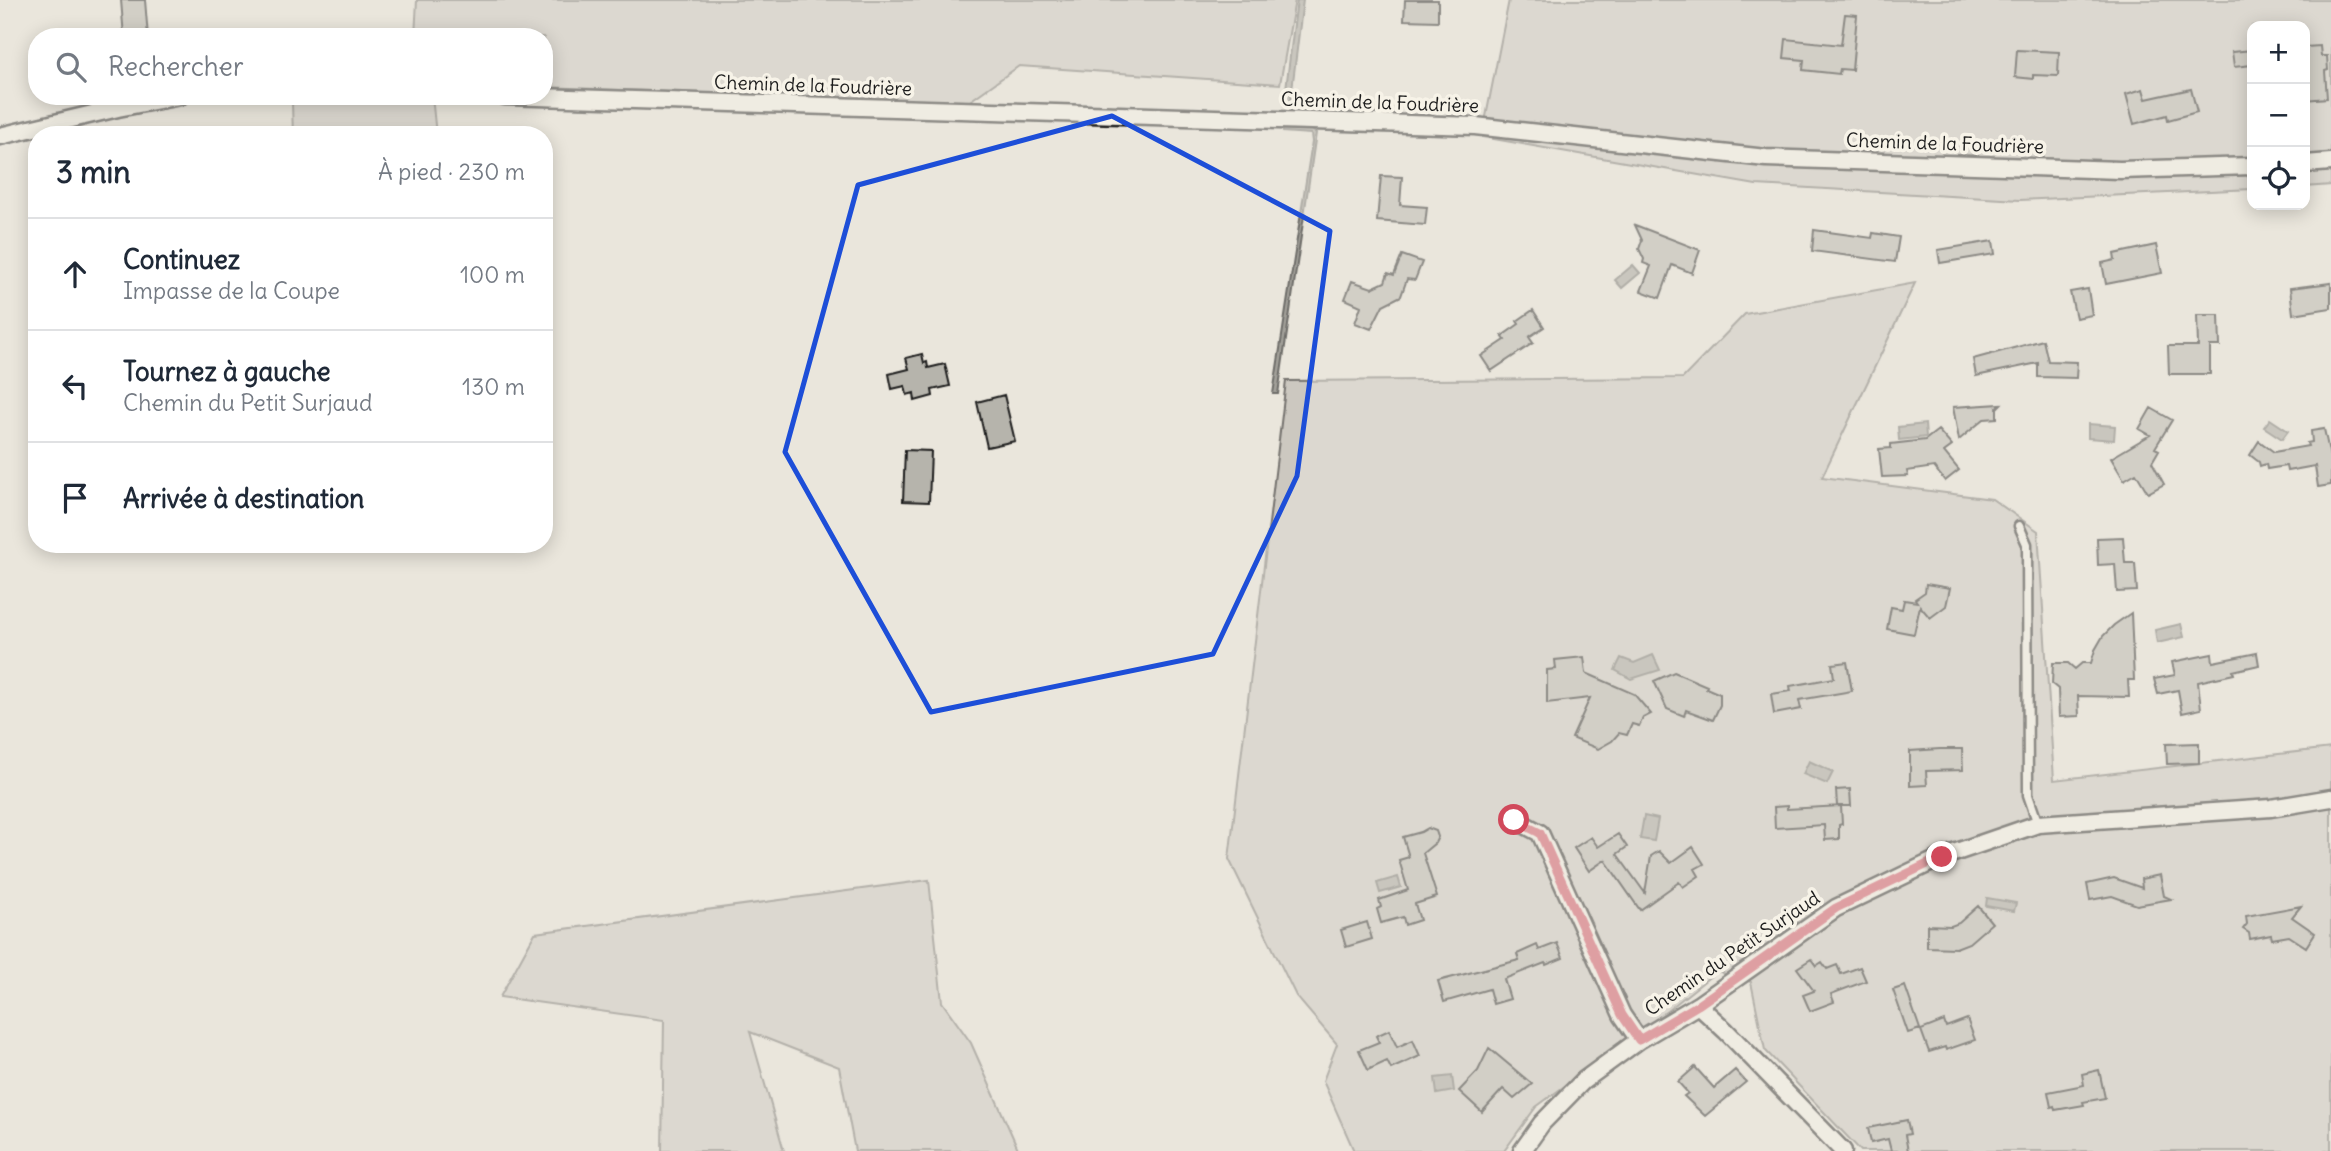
<!DOCTYPE html>
<html lang="fr">
<meta charset="utf-8">
<style>
body{margin:0;font-family:Delius,sans-serif;background:#f6f6f7;color:#1f2937}
.controls{position:absolute;right:21px;top:21px;display:grid;overflow:hidden;border-radius:14px;box-shadow:0 4px 18px #0003}
.controls button{width:63px;height:63px;display:grid;place-items:center;padding:0;border:0;border-bottom:2px solid #e0e1e3;background:#fff;color:#1f2937;font:35px sans-serif}
.stop{position:absolute;width:21px;height:21px;margin:-16px;border:5px solid #d1495b;border-radius:50%;background:#fff}
.stop.end{background:#d1495b;border-color:#fff;box-shadow:0 2px 7px #0008}
.list{margin:0;padding:0;list-style:none}
h2{display:flex;justify-content:space-between;align-items:center;height:91px;margin:0;padding:0 28px;font-size:30px}
h2 small{font-size:23px;font-weight:400;color:#747a83}
.list li{display:grid;grid-template-columns:46px 1fr auto;gap:21px;align-items:center;box-sizing:border-box;height:112px;padding:0 28px;border-top:2px solid #e0e1e3}
.list b{display:block;font-size:26px;white-space:nowrap}
.list p{margin:0;font-size:23px;white-space:nowrap;color:#747a83}
.list em{font-size:23px;font-style:normal;color:#747a83}
.icon{flex:none;width:38px;height:38px;fill:none;stroke:currentColor;stroke-width:2;stroke-linecap:round;stroke-linejoin:round}
.map{position:relative;flex:none;width:2331px;height:1151px;overflow:hidden}
.search{position:absolute;background:#fff;box-shadow:0 4px 18px #0003;left:28px;top:28px;width:525px;height:77px;display:flex;align-items:center;gap:18px;box-sizing:border-box;padding:0 24px;border-radius:28px;color:#747a83;font-size:26px}
.panel{position:absolute;background:#fff;box-shadow:0 4px 18px #0003;left:28px;top:126px;width:525px;height:427px;border-radius:28px}
.map>svg:first-child{display:block}
</style>
<div class="map">
<svg width="2331" height="1151" viewBox="0 0 2331 1151">
<rect width="100%" height="100%" fill="#eae6dc"/>
<filter id="ink" filterUnits="userSpaceOnUse"><feTurbulence type="fractalNoise" baseFrequency=".0143" numOctaves="2"/><feDisplacementMap in="SourceGraphic" scale="14" xChannelSelector="R" yChannelSelector="G"/><feConvolveMatrix kernelMatrix="1 2 1 2 8 2 1 2 1" color-interpolation-filters="sRGB"/></filter>
<g filter="url(#ink)">
<path fill="#ccc8c0" stroke="#74726e" stroke-width="2" d="M417,0H1295L1280,84L1019,66L967,103L544,87V37H415Z
M1509,0H2331V185L2305,187V26H2252V189L2020,200L1756,185L1482,137Z
M297,96H432L436,135H293L292,103Z
M1915,283L1822,477L1992,499L2038,531L2054,780L2331,748V1151H1861L1765,1050L1751,982L1717,971L1667,1011L1536,1107L1504,1151H1354L1323,1081L1337,1044L1296,996L1229,859L1286,381L1683,378L1745,314Z
M929,880L942,1002L971,1043L1019,1151H855L839,1067L750,1032L784,1151H662L664,1020L500,997L535,933Z"/>
<path fill="#a3a19a" stroke="#6d6c68" stroke-width="2" d="M1297,0H1303L1290,106L1284,105Z
M1281,124C1292,131 1308,125 1316,133L1278,394H1273L1312,142L1311,134L1283,132Z
M1633,265L1640,273L1622,288L1615,280Z
M2270,419L2288,431L2282,439L2264,427Z
M1925,424L1926,437L1899,440L1898,427Z
M2088,424L2115,426L2114,440L2088,438Z
M2181,624L2184,637L2157,643L2155,630Z
M1653,655L1660,670L1631,679L1615,670L1621,658L1634,663Z
M1809,761L1833,772L1827,784L1803,774Z
M1644,816L1658,819L1654,841L1640,839Z
M1398,877L1401,887L1380,893L1377,883Z
M1987,898L2016,903L2014,911L1986,906Z
M1452,1076L1454,1091L1437,1094L1435,1078Z"/>
<path fill="#b6b4ac" stroke="#1c1c1c" stroke-width="2" d="M121,0H145L148,37H124Z
M1405,0H1438V21L1404,20Z
M1845,14L1857,15L1852,70L1840,69L1839,74L1803,70L1804,60L1784,58L1786,39L1841,45Z
M2320,46L2321,56H2327L2328,70L2325,71L2327,98L2305,100V47Z
M2017,50L2059,52L2058,76L2033,75V79L2015,77Z
M2252,50V65L2234,67L2232,52Z
M2143,89L2146,99L2191,89L2197,112L2168,120L2167,115L2134,124L2126,94Z
M1381,176L1402,177L1400,205L1427,207L1425,225L1377,221Z
M1635,225L1700,250L1692,273L1672,265L1660,298L1641,291L1651,266L1643,263L1644,259L1639,249L1642,240Z
M1814,230L1872,238L1873,233L1899,237L1895,262L1812,251Z
M1993,241L1995,254L1940,263L1938,250Z
M2156,245L2162,273L2106,284L2102,263L2115,260L2114,254Z
M1402,255L1422,262L1415,280L1407,279L1401,296L1383,305L1371,329L1355,323L1361,306L1345,299L1352,281L1372,288L1385,282L1388,273L1394,275Z
M2331,283V308L2293,314L2290,288Z
M2088,289L2092,315L2076,318L2070,292Z
M1533,310L1544,327L1529,337L1533,343L1491,371L1481,356L1505,340L1502,336L1519,324L1517,321Z
M2197,315H2219L2220,346H2210V374H2169L2168,346H2198Z
M2043,340L2048,361L2077,362L2076,378L2038,377V363L1976,376L1973,359Z
M922,354L924,363L927,362L928,368L945,364L950,386L932,390L933,396L915,401L914,393L907,395L905,386L892,389L889,374L909,369L906,358Z
M1004,395L1015,441L987,447L977,402Z
M2001,404L1997,408V418L1984,419L1959,440L1953,407Z
M2151,408L2172,420L2155,448L2159,450L2152,462L2164,484L2148,493L2136,473L2124,480L2111,458L2150,435L2139,429Z
M2324,429L2331,461V485L2318,487L2315,466L2287,471L2286,466L2267,469L2266,464L2260,466L2259,462L2250,455L2259,441L2274,452L2308,446L2307,443L2312,442L2311,431Z
M1938,430L1952,446L1944,452L1959,470L1945,481L1934,467L1907,471L1908,476L1882,477L1879,449L1891,448V444L1925,440Z
M905,450L931,451L929,502L903,501Z
M2123,537L2125,563H2135L2137,591L2117,592L2115,564L2098,565L2097,538Z
M1926,584L1950,588L1946,606L1930,618L1920,606L1914,634L1887,629L1891,607L1902,609L1904,600L1917,602L1915,599L1925,592Z
M2131,613L2134,680H2128L2129,697L2078,696L2079,716L2059,717L2058,689L2052,684L2053,663H2068L2075,669L2082,663H2091L2095,650L2103,636L2114,625Z
M2257,653L2259,665L2233,671L2234,674L2198,682L2201,709L2182,713L2178,690L2158,694L2154,679L2175,675L2172,662L2212,654L2213,662Z
M1584,657L1586,673L1634,694L1651,714L1643,718L1639,726L1632,724L1627,735L1619,733L1612,741L1598,749L1572,738L1590,698L1547,703V670L1556,669L1555,660Z
M1847,662L1852,691L1799,700L1801,709L1774,714L1771,694L1791,691L1790,686L1834,678L1832,664Z
M1674,672L1707,686L1706,688L1720,694V705L1713,720L1686,710L1684,716L1667,709L1654,681Z
M2199,743V763L2167,764L2166,744Z
M1940,749H1962L1963,770L1926,771L1927,785L1910,786V751Z
M1850,789L1851,806H1837L1836,790Z
M1787,806V809L1841,806L1842,824L1839,825V839L1825,840L1824,825L1775,828L1774,807Z
M1428,828L1436,831L1438,837L1435,843L1423,853L1437,897L1415,904L1420,920L1405,925L1403,917L1381,923L1377,909L1381,907L1379,900L1408,890L1399,860L1409,857L1403,837L1421,832Z
M1618,834L1627,847L1617,854L1645,893L1651,856L1659,851L1671,863L1693,847L1704,864L1695,869L1699,876L1683,887L1679,882L1640,910L1605,860L1589,871L1574,848L1591,837L1598,847Z
M2160,875L2164,896L2171,899L2137,905L2112,896L2090,900L2087,884L2114,878L2142,888L2141,879Z
M1978,906L1992,923L1969,943L1956,948L1927,947V925L1951,926L1959,923Z
M2301,906L2292,917L2315,933L2306,947L2289,936L2272,939L2271,935L2250,939L2249,933L2243,929L2247,924L2246,916Z
M1367,922L1372,939L1346,947L1341,930Z
M1557,943L1563,958L1546,965L1545,963L1504,979L1510,999L1493,1004L1489,989L1444,1002L1438,981L1519,960L1517,954L1537,945L1539,950Z
M1811,959L1816,966L1822,962L1827,969L1837,965L1841,974L1860,967L1866,981L1831,994L1834,1002L1810,1011L1803,995L1814,991L1797,968Z
M1905,986L1920,1029L1908,1033L1893,990Z
M1967,1019L1975,1040L1946,1050L1945,1047L1929,1052L1921,1030L1944,1021L1946,1027Z
M1389,1030L1397,1047L1413,1040L1420,1056L1391,1069L1387,1061L1368,1070L1359,1050L1379,1042L1376,1036Z
M1489,1048L1532,1084L1514,1099L1503,1089L1482,1112L1459,1091L1478,1071Z
M1695,1067L1714,1088L1735,1070L1746,1082L1705,1116L1684,1096L1688,1093L1678,1082Z
M2099,1070L2105,1098L2083,1102L2084,1105L2055,1110L2054,1106L2051,1107L2048,1092L2084,1085L2082,1074Z
M1907,1120L1910,1134L1905,1135L1908,1151H1891L1888,1139L1871,1143L1868,1128Z"/>
<g fill="none" stroke-linecap="round" stroke-linejoin="round">
<defs>
<path id="lane" d="M2019,526L2027,544L2028,795L2038,824"/>
<path id="street" d="M505,96L1475,126L1766,158L2120,170L2252,166
M0,136L118,108L180,96
M2305,164L2331,162
M1514,819L1540,833L1622,1015L1639,1040
M1698,1005L1726,1031L1843,1151
M1522,1151L1542,1123L1583,1081L1639,1040L1698,1005L1836,908L1942,857L2038,824L2271,808L2331,798"/>
</defs>
<use href="#lane" stroke="#1c1c1c" stroke-width="13"/>
<use href="#street" stroke="#1c1c1c" stroke-width="21"/>
<use href="#lane" stroke="#f7f3e8" stroke-width="8"/>
<use href="#street" stroke="#f7f3e8" stroke-width="16"/>
</g>
</g>
<g fill="none" stroke-linecap="round" stroke-linejoin="round" filter="url(#ink)">
<path stroke="#d1495b" stroke-width="9" d="M1514,820L1540,833L1622,1015L1639,1040L1698,1005L1836,908L1942,857"/>
</g>
<path d="M0 0H2331V1151H0ZM1112,116L1330,231L1297,476L1213,654L931,712L785,452L858,185Z" fill="#eae6dc" fill-opacity=".55" fill-rule="evenodd"/>
<path fill="none" stroke="#1d4ed8" stroke-width="5" stroke-linejoin="round" d="M1112,116L1330,231L1297,476L1213,654L931,712L785,452L858,185Z"/>
<g text-anchor="middle" dominant-baseline="central" stroke-width="7" stroke-linejoin="round" paint-order="stroke">
<g font-size="19" fill="#1c1c1c" stroke="#f7f3e8">
<text transform="translate(813 85) rotate(2)">Chemin de la Foudrière</text>
<text transform="translate(1380 102) rotate(2)">Chemin de la Foudrière</text>
<text transform="translate(1945 143) rotate(2)">Chemin de la Foudrière</text>
<text transform="translate(1732 953) rotate(-34)">Chemin du Petit Surjaud</text>
</g>
</g>
</svg>
<div class="controls">
<button>+</button>
<button>−</button>
<button><svg class="icon" aria-label="locate" viewBox="0 0 24 24"><circle cx="12" cy="12" r="6"/><path d="M12 2v4M12 18v4M2 12h4M18 12h4"/></svg></button>
</div>
<div class="stop" style="left:1514px;top:820px"></div>
<div class="stop end" style="left:1942px;top:857px"></div>
<div class="search"><svg class="icon" aria-label="search" viewBox="0 0 24 24"><circle cx="10" cy="10" r="6"/><path d="M15 15l6 6"/></svg>Rechercher</div>
<section class="panel">
<h2>3 min<small>À pied · 230 m</small></h2>
<ul class="list">
<li><svg class="icon" aria-label="ahead" viewBox="0 0 24 24"><path d="M12 20V5M6 11l6-6 6 6"/></svg><div><b>Continuez</b><p>Impasse de la Coupe</p></div><em>100 m</em></li>
<li><svg class="icon" aria-label="left" viewBox="0 0 24 24"><path d="M17 20v-9H6M10 6l-5 5 5 5"/></svg><div><b>Tournez à gauche</b><p>Chemin du Petit Surjaud</p></div><em>130 m</em></li>
<li><svg class="icon" aria-label="arrive" viewBox="0 0 24 24"><path d="M6 21V4h12l-3 4 3 4H6"/></svg><div><b>Arrivée à destination</b></div></li>
</ul>
</section>
</div>
